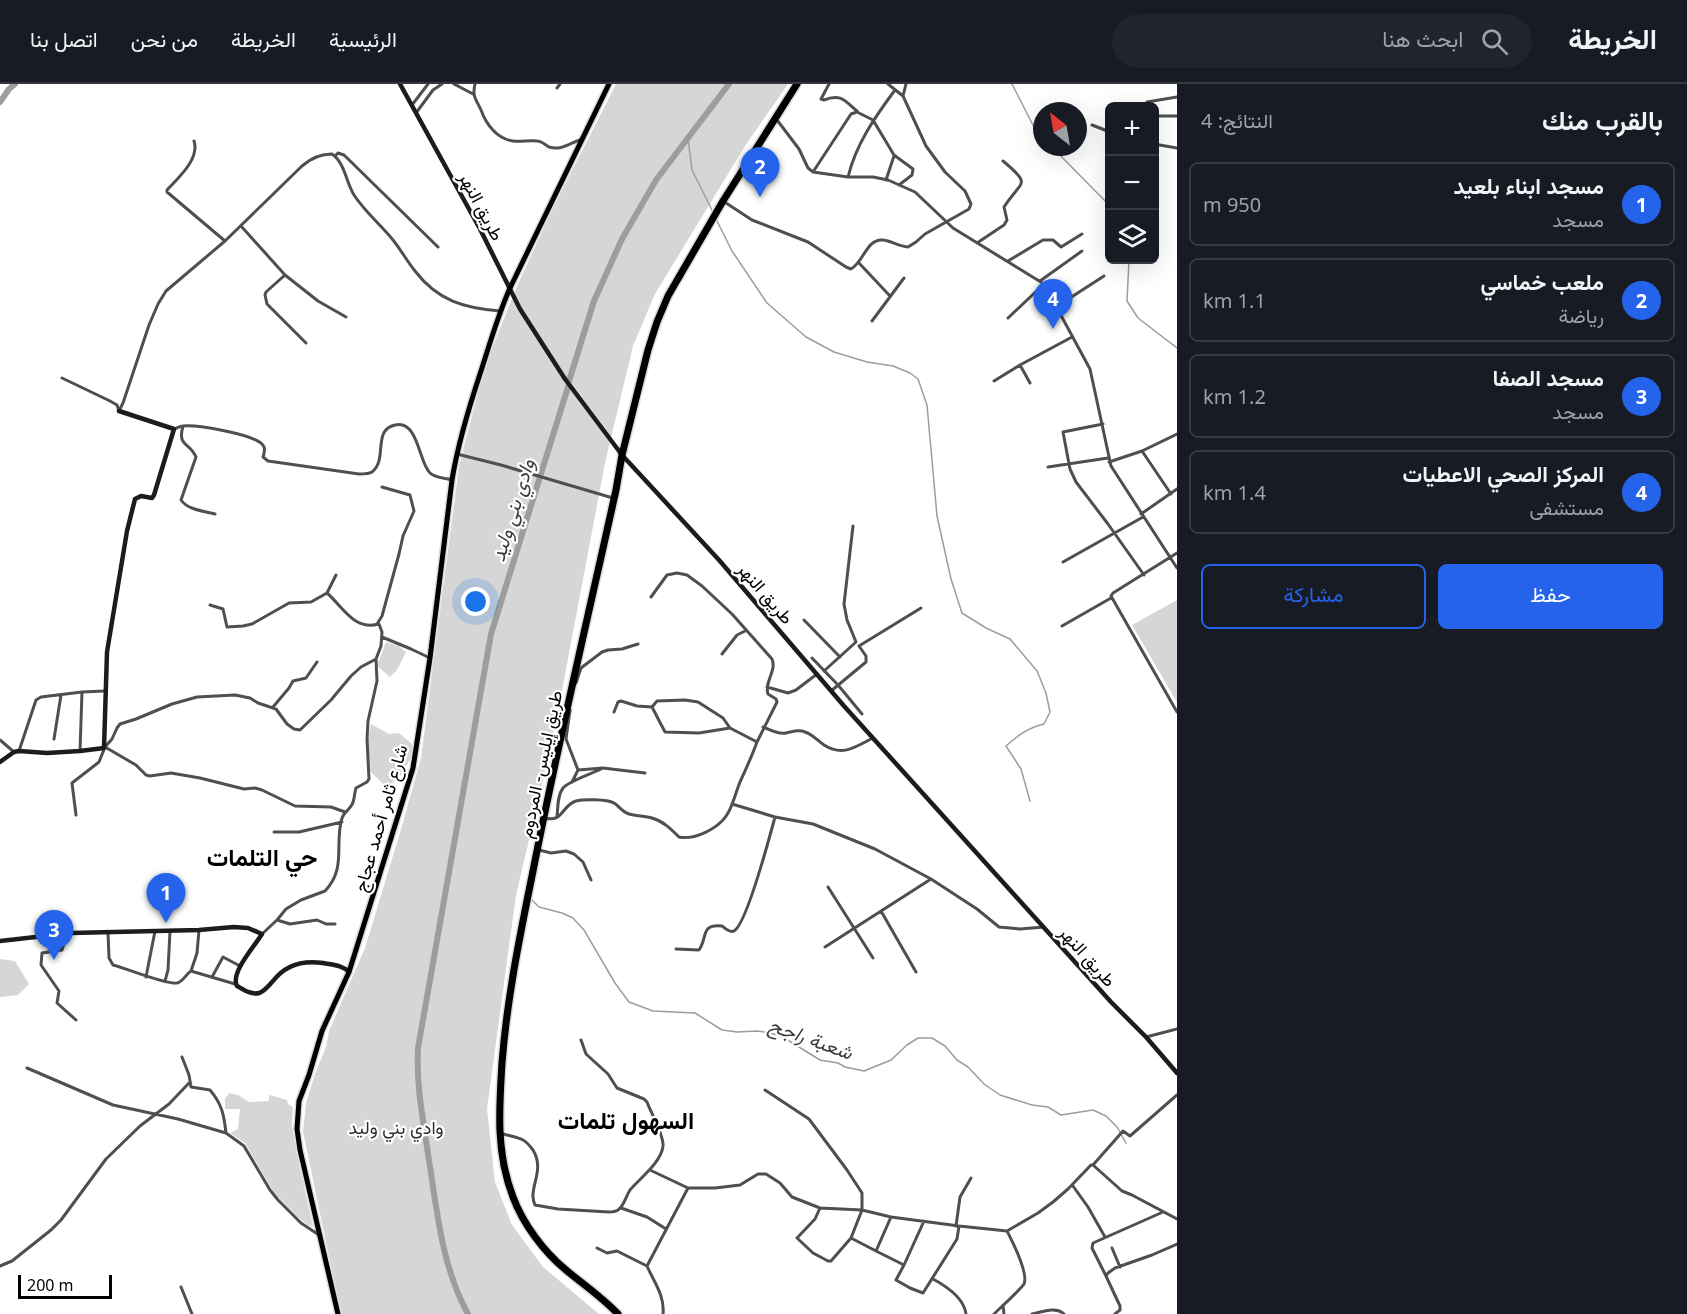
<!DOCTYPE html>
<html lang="ar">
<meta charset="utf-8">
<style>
body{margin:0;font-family:"Noto Sans",Vazirmatn,sans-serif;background:#20242c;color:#f1f3f6;direction:rtl}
.controls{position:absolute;right:18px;top:18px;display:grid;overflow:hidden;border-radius:9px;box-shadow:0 6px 24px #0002}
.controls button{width:54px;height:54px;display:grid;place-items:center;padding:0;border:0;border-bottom:2px solid #363941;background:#171b24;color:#f1f3f6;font:30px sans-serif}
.compass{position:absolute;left:1033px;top:18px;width:54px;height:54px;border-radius:50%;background:#171b24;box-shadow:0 6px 24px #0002;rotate:329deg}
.scale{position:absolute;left:18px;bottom:15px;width:94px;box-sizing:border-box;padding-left:6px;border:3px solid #000;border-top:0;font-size:16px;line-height:21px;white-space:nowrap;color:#000;-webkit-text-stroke:4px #fff;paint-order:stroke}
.you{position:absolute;left:476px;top:518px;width:21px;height:21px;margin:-15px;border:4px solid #fff;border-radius:50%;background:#1a73e8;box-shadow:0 0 0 9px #1a73e833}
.badge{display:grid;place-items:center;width:39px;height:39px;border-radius:50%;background:#2563eb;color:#fff;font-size:20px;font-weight:700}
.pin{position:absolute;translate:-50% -50px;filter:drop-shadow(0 2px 3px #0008)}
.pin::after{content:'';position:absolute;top:32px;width:21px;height:18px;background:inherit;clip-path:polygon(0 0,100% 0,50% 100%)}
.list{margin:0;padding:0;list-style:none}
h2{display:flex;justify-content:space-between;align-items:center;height:78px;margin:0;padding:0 24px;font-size:26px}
h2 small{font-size:20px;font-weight:400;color:#9ea1a6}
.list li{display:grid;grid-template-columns:39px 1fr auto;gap:18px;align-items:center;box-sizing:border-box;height:84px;margin:0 12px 12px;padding:0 12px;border:2px solid #363941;border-radius:9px}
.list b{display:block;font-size:22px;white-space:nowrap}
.list p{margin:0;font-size:20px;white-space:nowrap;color:#9ea1a6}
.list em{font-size:20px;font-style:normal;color:#9ea1a6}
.actions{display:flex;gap:12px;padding:18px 24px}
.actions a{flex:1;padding:14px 0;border:2px solid #2563eb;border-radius:9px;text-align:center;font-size:21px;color:#2563eb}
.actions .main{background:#2563eb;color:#fff}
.icon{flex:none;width:33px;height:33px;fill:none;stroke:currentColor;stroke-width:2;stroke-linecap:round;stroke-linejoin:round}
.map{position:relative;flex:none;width:1177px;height:1230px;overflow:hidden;direction:ltr}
header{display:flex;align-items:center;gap:36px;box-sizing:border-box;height:84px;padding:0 30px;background:#171b24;border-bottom:2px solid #363941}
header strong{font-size:28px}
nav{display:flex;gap:33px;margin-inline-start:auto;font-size:21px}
.search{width:420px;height:54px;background:#20242c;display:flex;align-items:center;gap:15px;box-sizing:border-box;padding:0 21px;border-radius:33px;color:#9ea1a6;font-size:22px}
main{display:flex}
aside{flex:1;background:#171b24}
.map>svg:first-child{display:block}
</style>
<header>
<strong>الخريطة</strong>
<div class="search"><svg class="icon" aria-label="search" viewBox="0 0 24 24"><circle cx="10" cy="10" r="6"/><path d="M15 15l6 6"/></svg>ابحث هنا</div>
<nav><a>الرئيسية</a><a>الخريطة</a><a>من نحن</a><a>اتصل بنا</a></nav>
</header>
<main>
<aside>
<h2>بالقرب منك<small>النتائج: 4</small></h2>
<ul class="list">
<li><span class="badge">1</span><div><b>مسجد ابناء بلعيد</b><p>مسجد</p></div><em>950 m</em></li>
<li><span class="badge">2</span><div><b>ملعب خماسي</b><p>رياضة</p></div><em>1.1 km</em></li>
<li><span class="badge">3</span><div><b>مسجد الصفا</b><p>مسجد</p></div><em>1.2 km</em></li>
<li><span class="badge">4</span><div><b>المركز الصحي الاعطيات</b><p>مستشفى</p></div><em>1.4 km</em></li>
</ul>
<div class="actions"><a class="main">حفظ</a><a>مشاركة</a></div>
</aside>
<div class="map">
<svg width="1177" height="1230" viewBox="0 0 1177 1230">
<rect width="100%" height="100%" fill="#fff"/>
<path fill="#d6d6d6" d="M616,0H788L745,62L655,210L633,262L605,379L560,617L538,718L516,811L487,1025L495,1098L512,1141L543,1183L599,1230H341L303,1048L306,1019L316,987L326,963L329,947L365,864L402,742L421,674L459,382L484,285L517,202L552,126Z
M1177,516V618L1132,541Z
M386,558L399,562L406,568L397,586L390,593L377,582Z
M371,640L389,650L399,649L412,660L413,670L401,691L387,704L370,687C371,680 368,674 368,666C367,657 369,649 371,640Z
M0,875L15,877L29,900L18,911L0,913Z
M229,1009L238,1011L249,1018L269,1017V1011L287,1016L288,1020L293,1023L292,1041L297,1070L313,1143L308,1141L297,1132L274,1109L245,1059L230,1049L238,1045L240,1025H225V1015Z"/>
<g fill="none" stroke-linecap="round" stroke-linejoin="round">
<path stroke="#9d9d9d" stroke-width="1.5" d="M1012,0L1034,43L1042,52
M688,54L692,86L713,128
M1052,63L1110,122
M716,135L732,167L767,219L806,253L834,268L867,278L893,282L910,289L918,295L927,321L937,432L951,495L962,529L986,544L1010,555L1037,587L1046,609L1050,628L1044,640C1028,644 1018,651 1006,662L1021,685L1030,717
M1129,176L1127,217L1138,234L1177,264
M531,815L539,823L562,829L573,834L584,846L615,899L629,918L653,927L695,929L722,946L737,948L757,947L771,949L786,955L820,976L838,979L845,983L864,987L891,976L907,961L918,954H932L945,962L957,976L968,983L984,1000L1000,1011L1032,1021L1048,1023L1061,1031L1093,1026L1106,1032L1117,1043L1126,1059"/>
<path stroke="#9d9d9d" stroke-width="6" d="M0,18L9,5L15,0
M569,297L594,217L622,155L656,96L729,0
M468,1230C441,1181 437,1125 428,1070C423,1035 416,1000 418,964L491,550L568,303"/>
<defs>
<path id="primary" d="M338,1230L300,1066L297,1045L299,1017L309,991L322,947L349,888L413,684L430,574L452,396C458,359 469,323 481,287C490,259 498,231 510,204L609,0"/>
<path id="highway" d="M618,1230C602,1213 584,1201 566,1186C544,1168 523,1140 513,1113C496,1069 499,1026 502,979C507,914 520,851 533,787C558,659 588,533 616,406L622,371L648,266L657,238L668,212L723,117L797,0"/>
</defs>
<use href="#primary" stroke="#dbdbdb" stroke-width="8"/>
<use href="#highway" stroke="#dbdbdb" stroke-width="10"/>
<path stroke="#4f4f4f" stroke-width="3" d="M454,0L473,10
M475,0C472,13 476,15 481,26C486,40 497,55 513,57C521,58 529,56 537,57C542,57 545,61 549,63C561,67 570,59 580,56
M829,0L821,15L824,16C841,9 845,17 857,27
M888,0L903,12
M557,4L560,0
M412,21L428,0
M1145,22L1147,18L1177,13
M416,29L433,6L442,0
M1154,32H1177
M777,36L799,65L808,84L813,88L848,93H873L888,96L915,108L953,144L1044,200L1090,285L1111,382L1177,484
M1092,41L1110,48
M194,57C200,75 178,94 167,106V108L225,157
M1154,60L1177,64
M335,72L338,69L344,71L438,163
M813,88L851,30L857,28L873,36L894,71L913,85L912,91L899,101
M848,93C856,60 875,33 895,6
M886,96L894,72
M723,117L752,136L808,158L846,183L851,185C863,179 867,154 883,156C891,157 899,162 908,163L916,158L925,150L969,125L971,120L965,107L945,88L926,62L903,12L906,0
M241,142L285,191L318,217L346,233
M977,159L1004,141L1007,136L1004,123C1021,96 1033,102 1003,77
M1008,177L1043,156H1053L1061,163L1082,150
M859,179L890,212
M285,191L266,208L265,211L267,220L306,259
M1040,197L1082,167
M1056,223L1104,192
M1008,234L1044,200
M872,237L904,194
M1020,281L1030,299
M62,294L110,317L117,321L119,327L123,319L149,241L158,220L166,207L225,157L302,82C310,75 321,70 332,70C345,79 346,98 354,111C365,128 381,141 393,156C401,166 407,177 415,187C438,217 464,224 500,227
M994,297L1020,281L1072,253
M1103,340L1063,348L1070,385L1076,398L1108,440L1144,491
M183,342C177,363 190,358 196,373L181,416C188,426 204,427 215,430
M174,345C177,344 180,342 183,342C196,341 259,350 264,363C265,365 264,371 263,373L268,377L359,390C363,390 369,390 372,388C388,376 372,346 395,341C418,335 419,379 430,389C435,394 445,394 452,396
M1142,367L1171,410
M457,370L501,381L613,414
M1109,378L1142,367L1177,350
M1048,383L1108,374
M1141,430L1177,405
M1177,469L1113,509L1111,512L1177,628
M1063,478L1143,433
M651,513L667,491L677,489L687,491L702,502L732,530L772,575C777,587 764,598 768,610L776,615L777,618L757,658
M210,521L223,525L227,543L243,542L252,540L289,519L311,518L327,509
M804,536L840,573
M377,540L382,532L399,470L403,452L414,427L410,411L382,403
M1062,542L1111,514
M382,553L411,565L430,574
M722,570L737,551L745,547
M812,574L838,601L862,630
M824,587L856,558L847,536L844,520L853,442
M576,599L581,584L602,568L608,566L622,565L638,560
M767,603L788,609L796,606L817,590
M831,607L866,578V572L859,562L921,524
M273,623L289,604L293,597L306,594L317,578
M570,626L566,655L578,686L572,698
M614,628L618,618L621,617L637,622L652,623
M763,643C770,646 779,651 786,649C792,648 798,645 805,648C812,650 818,657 824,661C843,673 855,663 873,654
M54,655L61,611
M0,656L14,668
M105,663L136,681L146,691L150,692L171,689L200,694L244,705L255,704L262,706L295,722L331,723L345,728
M19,667L36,616L41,613L82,608L105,607
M80,667L82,608
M578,686L603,684L645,689
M732,720L775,733L813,740L875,765L931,795L977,825L999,843L1020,845L1044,843
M76,731L72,699L99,678L105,663L104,664L112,655L117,644L120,640L136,635L172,620L197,613L235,611L250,614L258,619L276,625L287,640L294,645L300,646L331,616L351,592L361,583L376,575
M557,733C558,724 557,712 563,704C568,697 594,689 603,684
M545,734C563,739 562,721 576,717C583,715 607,715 614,719C619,722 622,728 629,730C636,732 645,732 652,734C663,737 671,745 679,753C693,756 712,747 722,737C732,727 735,710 740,698C746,685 752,672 757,658L730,644L723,634L698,618L685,616L657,617L652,623L665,648L699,649L730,644
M274,748H299L342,738
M539,766L551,769L566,767L574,770L583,778L591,796
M828,803L873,874
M881,827L916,888
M277,836L290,840L317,836L326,840H335
M108,849L109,874L113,881C126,884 166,901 177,899C183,898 186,890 191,887L235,900
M66,850L64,860L62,866L42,869L41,881L59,907L57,919L76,936
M262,850L277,836L286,825L301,816L325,807C347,784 334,760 342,734C344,728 348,727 351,722C355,718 354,709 356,704L367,698L369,695L367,655L368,637L377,597L376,575L381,562L382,548L379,540C354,547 343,523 327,509L336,491
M825,863L931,795
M676,865L699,866C708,853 700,840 722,842C725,844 729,849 734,847C747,840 770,751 775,733
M191,887L197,869L199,846
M146,893L155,847
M212,893L223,873L240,882
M165,897L168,886L170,847
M1146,953L1177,945
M182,973L189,991L191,1003L210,1006C222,1020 224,1031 226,1049
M27,984L113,1021L178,1035L226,1049L244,1062L270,1106L278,1116L301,1139L319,1151
M765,1006L809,1035L847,1086L862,1109V1126L851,1154L831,1177H828L813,1169L797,1154L815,1135L820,1124
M500,1049C508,1052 516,1052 523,1056C527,1058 530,1062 533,1066C546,1087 527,1105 535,1121L558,1125L609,1128C612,1128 615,1128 618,1126C624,1122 626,1112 630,1106C640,1094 661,1079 663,1062C664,1051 651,1029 647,1018L644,1015L617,1004L608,990L586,970L581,956
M1093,1081L1122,1107L1132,1111L1177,1135
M650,1086L688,1104
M1073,1102L1088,1123L1105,1153
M621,1124L647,1133L666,1145
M891,1133L876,1167L904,1181L924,1137
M956,1142L960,1113L971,1094
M851,1154L876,1167
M597,1164L607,1169L617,1167L647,1182
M1112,1164L1120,1183
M904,1181L896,1196L910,1204L923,1209L957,1155L959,1142
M0,1182L12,1177L51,1146L61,1136L106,1075L140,1042L169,1020L189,999
M1106,1192L1092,1164L1093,1159L1163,1128
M933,1195C946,1202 964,1214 966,1230
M181,1203L192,1230
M1003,1221L1004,1230
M663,1230C665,1212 654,1198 647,1182L688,1104H715L740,1101L758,1090H766L780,1099L792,1113L820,1124L862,1126L891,1133L959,1142L1007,1147L1038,1129L1053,1118L1068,1105L1091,1081H1093L1123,1047L1130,1052L1177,1011
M994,1230C1000,1224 1021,1205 1024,1200C1029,1189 1012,1157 1007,1147
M1032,1230C1042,1228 1056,1222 1064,1230
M1115,1230L1120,1226V1222L1106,1192L1108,1189L1115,1184L1152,1171L1177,1160"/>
<path stroke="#1c1c1c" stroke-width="4.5" d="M400,0L480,145L520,225L565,295L622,371L719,476L844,622L1111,918L1146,953L1177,989
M0,678L14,668L19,667L47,669L80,667L104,664L107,568L127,447L135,415L141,412L152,414L154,411L174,345L119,327
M0,857L71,849L199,846L234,843L248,844L262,850C254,863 230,889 237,902C244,906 251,911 259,909C265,907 269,901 273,897C286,880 303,876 323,879C333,881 342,881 349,888"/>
<use href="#primary" stroke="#000" stroke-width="5"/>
<use href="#highway" stroke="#000" stroke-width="7"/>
</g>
<g text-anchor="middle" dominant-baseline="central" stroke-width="4.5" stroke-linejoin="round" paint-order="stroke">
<g font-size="18" fill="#000" stroke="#fff">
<text transform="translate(482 122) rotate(62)">طريق النهر</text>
<text transform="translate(766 509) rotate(49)">طريق النهر</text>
<text transform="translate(540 680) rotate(-78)">طريق إيليس- المردوم</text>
<text transform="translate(380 734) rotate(-74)">شارع ثامر أحمد عجاج</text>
<text transform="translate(1088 872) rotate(48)">طريق النهر</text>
</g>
<g font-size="18" fill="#2d2d2d" stroke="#fff">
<text x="396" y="1043">وادي بني وليد</text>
</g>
<g font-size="20" font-style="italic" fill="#3e3e3e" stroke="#fff">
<text transform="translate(512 426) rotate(-73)">وادي بني وليد</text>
<text transform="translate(811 954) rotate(20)">شعبة راجح</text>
</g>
<g font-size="24" font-weight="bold" fill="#000" stroke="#fff">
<text x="262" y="772">حي التلمات</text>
<text x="626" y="1035">السهول تلمات</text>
</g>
</g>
</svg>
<div class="controls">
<button>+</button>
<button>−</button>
<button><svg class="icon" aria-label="layers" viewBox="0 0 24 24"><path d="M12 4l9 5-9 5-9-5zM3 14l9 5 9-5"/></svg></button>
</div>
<svg class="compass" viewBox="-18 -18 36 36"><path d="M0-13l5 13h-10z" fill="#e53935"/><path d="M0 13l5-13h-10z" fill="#9ea1a6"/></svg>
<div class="scale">200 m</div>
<div class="you"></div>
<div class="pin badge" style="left:166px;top:839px">1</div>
<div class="pin badge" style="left:760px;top:113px">2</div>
<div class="pin badge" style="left:54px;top:876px">3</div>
<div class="pin badge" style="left:1053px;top:245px">4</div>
</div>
</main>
